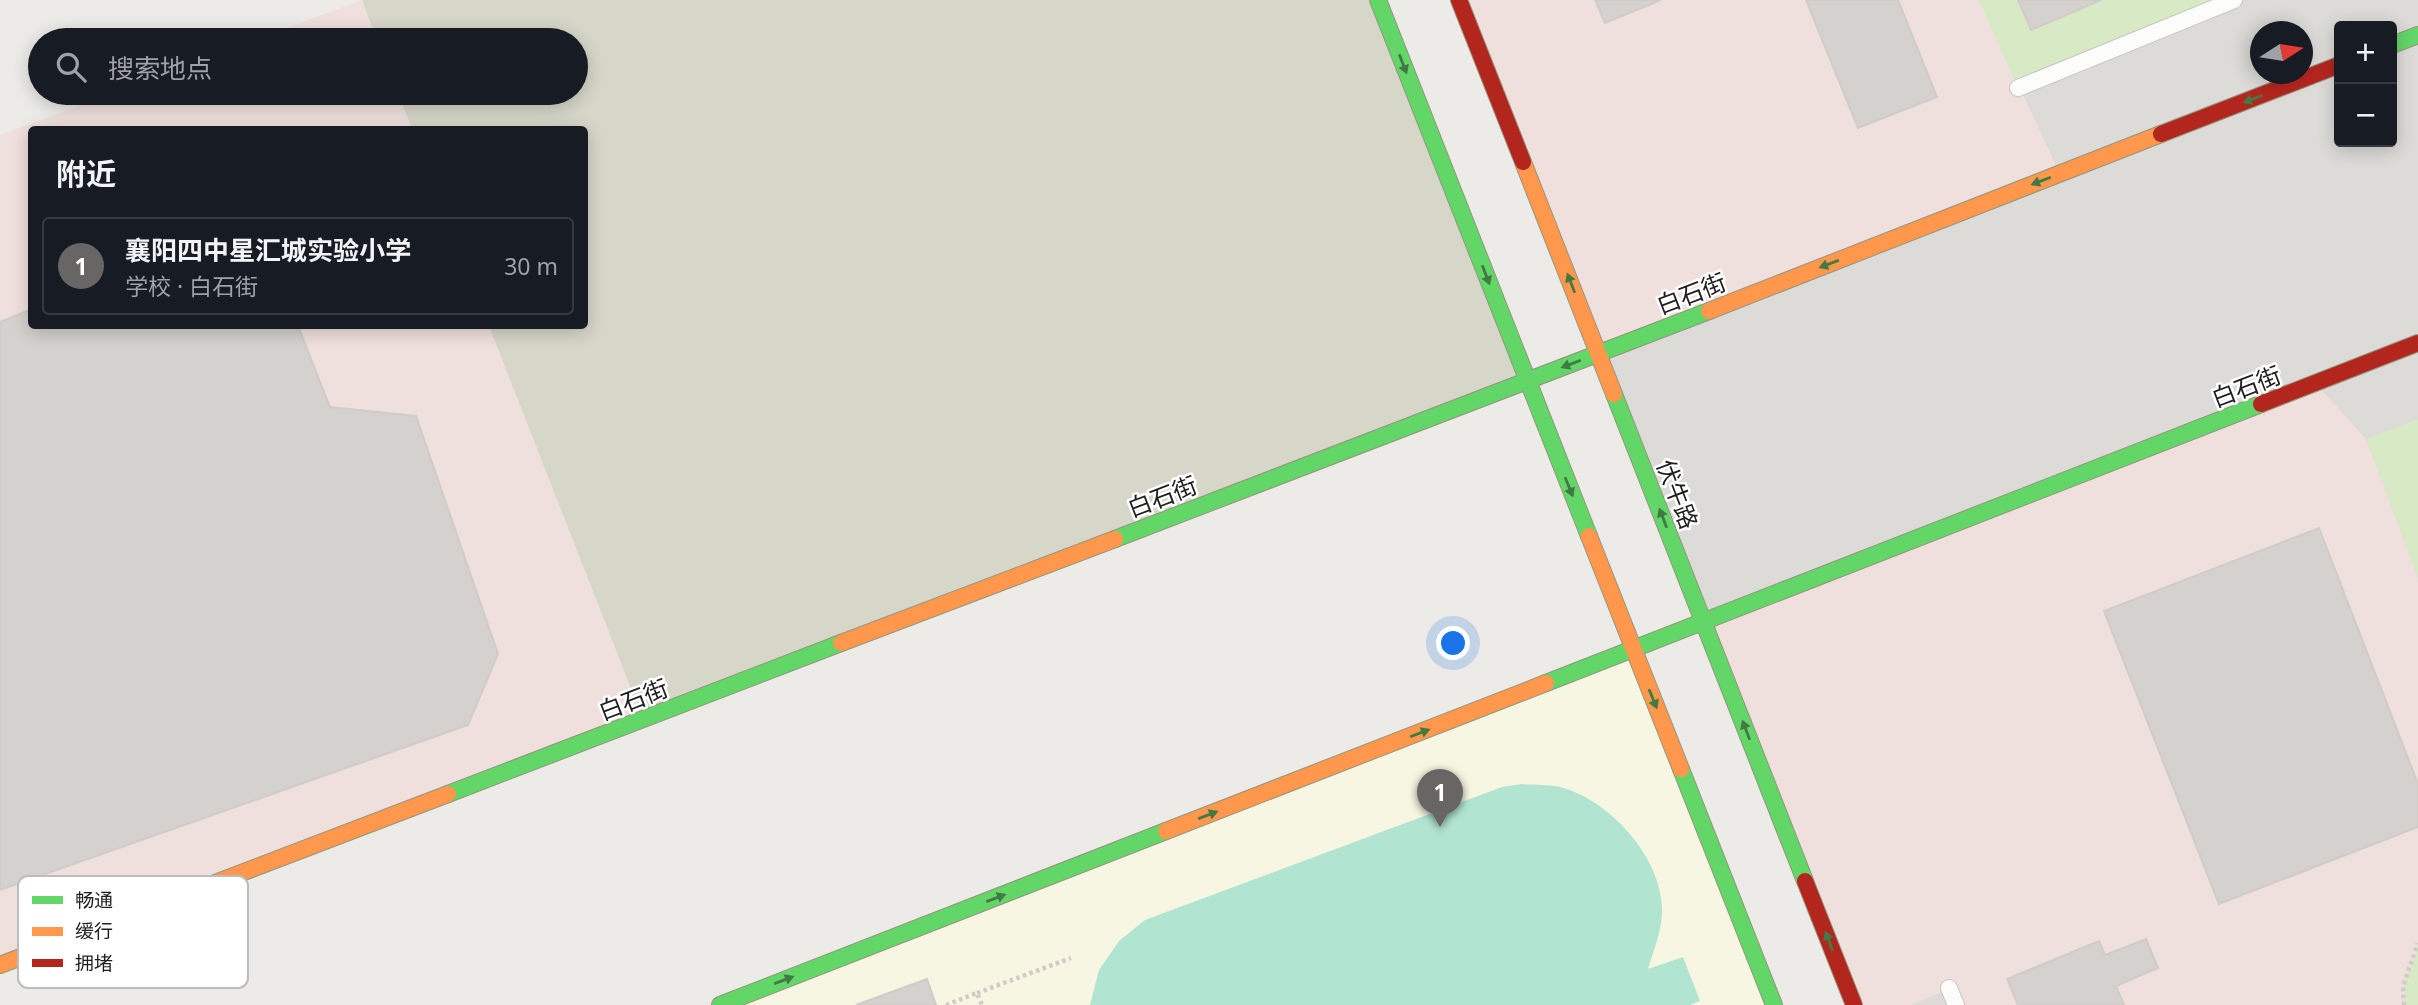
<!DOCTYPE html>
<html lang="zh">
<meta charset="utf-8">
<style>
body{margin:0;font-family:"Noto Sans","Noto Sans SC",sans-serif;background:#20242c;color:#f1f3f6}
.controls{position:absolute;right:21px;top:21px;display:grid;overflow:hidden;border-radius:7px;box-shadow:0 4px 18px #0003}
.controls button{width:63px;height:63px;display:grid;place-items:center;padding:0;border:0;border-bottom:2px solid #363941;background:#171b24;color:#f1f3f6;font:35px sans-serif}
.compass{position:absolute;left:2250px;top:21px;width:63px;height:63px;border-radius:50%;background:#171b24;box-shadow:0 4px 18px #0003;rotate:78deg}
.you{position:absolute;left:1454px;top:644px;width:24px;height:24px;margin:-18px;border:5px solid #fff;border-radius:50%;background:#1a73e8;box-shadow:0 0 0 10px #1a73e833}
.badge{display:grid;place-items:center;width:46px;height:46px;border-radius:50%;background:#676665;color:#fff;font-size:23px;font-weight:700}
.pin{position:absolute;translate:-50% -58px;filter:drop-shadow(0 2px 4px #0008)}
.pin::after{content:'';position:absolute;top:37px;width:24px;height:21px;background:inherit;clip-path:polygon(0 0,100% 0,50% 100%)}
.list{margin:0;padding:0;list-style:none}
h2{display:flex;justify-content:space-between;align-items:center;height:91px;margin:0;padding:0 28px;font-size:30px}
h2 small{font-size:23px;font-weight:400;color:#9ea1a6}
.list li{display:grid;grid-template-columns:46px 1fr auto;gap:21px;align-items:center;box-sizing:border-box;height:98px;margin:0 14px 14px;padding:0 14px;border:2px solid #363941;border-radius:7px}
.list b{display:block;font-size:26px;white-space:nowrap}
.list p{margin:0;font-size:23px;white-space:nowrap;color:#9ea1a6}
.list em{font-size:23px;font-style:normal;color:#9ea1a6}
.icon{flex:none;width:38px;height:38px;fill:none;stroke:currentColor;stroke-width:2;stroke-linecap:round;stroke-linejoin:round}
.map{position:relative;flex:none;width:2418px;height:1005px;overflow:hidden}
.search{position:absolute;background:#171b24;box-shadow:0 4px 18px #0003;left:28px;top:28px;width:560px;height:77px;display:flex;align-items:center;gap:18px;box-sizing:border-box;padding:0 24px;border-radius:38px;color:#9ea1a6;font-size:26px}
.panel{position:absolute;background:#171b24;box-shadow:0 4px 18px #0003;left:28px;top:126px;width:560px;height:203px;border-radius:7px}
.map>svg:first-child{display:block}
</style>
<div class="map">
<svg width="2418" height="1005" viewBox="0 0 2418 1005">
<rect width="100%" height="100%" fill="#edebe7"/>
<path fill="#dcdbd8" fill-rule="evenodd" d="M1459,0H2418V1005H1854ZM2339,26H2392V142H2339ZM2260,32H2302V74H2260Z"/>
<path fill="#efe0dd" d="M362,0L377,40H255Z
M1459,0H1979L2060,174L1598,354Z
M114,93H398L412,129L32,130V326H489L643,719L0,965V135Z
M2315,383L2366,439L2418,578V943L2404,986V1005H1956L1949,989L1911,1005H1854L1704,622Z"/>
<path fill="#f6f6e2" d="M1633,650L1774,1005H720Z"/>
<path fill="#d6d6c9" d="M362,0H1378L1527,381L643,719L489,326H584V130L412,129L398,93H576V40H377Z"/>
<path fill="#d8eac5" d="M1979,0H2234L2018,88Z
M2418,419V578L2366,439Z
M2418,943V1005H2404V986Z"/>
<path fill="#b2e4d2" d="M1522,784C1534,785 1548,784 1560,787C1608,799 1660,855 1662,907C1663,928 1654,949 1648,969L1683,957L1700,1001L1690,1005H1090L1099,970L1119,941L1145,920L1502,787Z"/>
<path fill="#d4d1ce" stroke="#d0cdc8" stroke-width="2" d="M1595,0H1661L1605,23Z
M1806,0H1898L1937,97L1858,128Z
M2018,0H2101L2031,30Z
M32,309V326H298L330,407L416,416L498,654L468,725L0,890V322Z
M2319,528L2418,784V827L2219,904L2104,611Z
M2146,939L2158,968L2116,986L2124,1005H2018L2007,979L2099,941L2105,955Z
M927,979L936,1005H856Z"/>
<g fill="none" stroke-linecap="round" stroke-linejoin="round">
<defs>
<path id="lane" d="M2018,88L2234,0
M1949,988L1956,1005"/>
<path id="fast" d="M1378,0L1589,536
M2392,45L2418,35
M1614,394L1805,881
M1115,539L1709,311
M1546,683L2261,404
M1681,769L1774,1005
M448,794L841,643
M720,1005L1166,831"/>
<path id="slow" d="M1523,162L1614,394
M1709,311L2161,134
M1589,536L1681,769
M841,643L1115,539
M1166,831L1546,683
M0,965L448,794"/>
<path id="jam" d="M1459,0L1523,162
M2161,134L2339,65
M2261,404L2418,343
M1805,881L1854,1005"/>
</defs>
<use href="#lane" stroke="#c6c5c3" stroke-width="18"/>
<use href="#fast" stroke="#94967f" stroke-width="18"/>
<use href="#slow" stroke="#94967f" stroke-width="18"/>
<use href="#jam" stroke="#94967f" stroke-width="18"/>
<path stroke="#d6cac7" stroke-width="4.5" stroke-dasharray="3.5 3.5" stroke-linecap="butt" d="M977,993L1071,958
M946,1005L977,993L982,1005
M2404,1005L2403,986L2418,943"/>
<use href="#lane" stroke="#fcfcfb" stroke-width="16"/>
<use href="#fast" stroke="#63d668" stroke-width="16"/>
<use href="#slow" stroke="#ff974d" stroke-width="16"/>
<use href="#jam" stroke="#b3261e" stroke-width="16"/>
</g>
<defs><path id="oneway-solid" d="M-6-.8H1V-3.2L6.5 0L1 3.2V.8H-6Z" transform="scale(1.75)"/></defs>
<g fill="#417a44">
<use href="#oneway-solid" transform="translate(1403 64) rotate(69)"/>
<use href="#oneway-solid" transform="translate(2253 99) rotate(159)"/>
<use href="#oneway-solid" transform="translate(2041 181) rotate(159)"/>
<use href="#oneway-solid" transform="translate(1829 264) rotate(159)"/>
<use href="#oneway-solid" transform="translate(1486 275) rotate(69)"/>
<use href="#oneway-solid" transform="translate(1571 283) rotate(-111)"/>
<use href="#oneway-solid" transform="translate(1571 364) rotate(159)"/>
<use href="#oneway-solid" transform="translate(1569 487) rotate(68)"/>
<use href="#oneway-solid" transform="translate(1663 518) rotate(-111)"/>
<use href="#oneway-solid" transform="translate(1653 699) rotate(68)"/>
<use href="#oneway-solid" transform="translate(1746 730) rotate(-111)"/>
<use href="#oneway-solid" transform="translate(1420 733) rotate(-21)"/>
<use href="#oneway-solid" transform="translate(1208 815) rotate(-21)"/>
<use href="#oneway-solid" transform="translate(996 898) rotate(-21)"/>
<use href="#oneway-solid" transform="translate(1829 941) rotate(-111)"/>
<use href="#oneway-solid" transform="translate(784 980) rotate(-21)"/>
</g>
<g text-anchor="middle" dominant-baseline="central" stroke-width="5" stroke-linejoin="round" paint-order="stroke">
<g font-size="24" fill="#1f1f1f" stroke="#fff">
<text transform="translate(1691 293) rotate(-21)">白石街</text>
<text transform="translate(2246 386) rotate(-21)">白石街</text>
<text transform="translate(1678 494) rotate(69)">伏牛路</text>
<text transform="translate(1162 496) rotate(-21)">白石街</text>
<text transform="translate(633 699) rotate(-21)">白石街</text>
</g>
</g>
<rect x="18" y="876" width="230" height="112" rx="10" fill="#fff" stroke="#bcbcbc" stroke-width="2"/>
<rect x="32" y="896" width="31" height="8" fill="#63d668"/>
<rect x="32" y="927" width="31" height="9" fill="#ff974d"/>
<rect x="32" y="959" width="31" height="8" fill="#b3261e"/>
<g font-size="19" fill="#1f1f1f">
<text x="75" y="907">畅通</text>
<text x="75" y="938">缓行</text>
<text x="75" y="970">拥堵</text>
</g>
</svg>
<div class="controls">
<button>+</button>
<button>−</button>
</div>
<svg class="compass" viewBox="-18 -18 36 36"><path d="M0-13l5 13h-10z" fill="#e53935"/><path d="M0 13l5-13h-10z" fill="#9ea1a6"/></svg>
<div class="you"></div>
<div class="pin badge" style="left:1440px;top:827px">1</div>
<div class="search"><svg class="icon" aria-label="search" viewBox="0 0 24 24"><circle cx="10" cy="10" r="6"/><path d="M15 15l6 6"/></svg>搜索地点</div>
<section class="panel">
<h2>附近<small></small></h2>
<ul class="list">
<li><span class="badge">1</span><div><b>襄阳四中星汇城实验小学</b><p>学校 · 白石街</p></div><em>30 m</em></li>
</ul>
</section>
</div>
